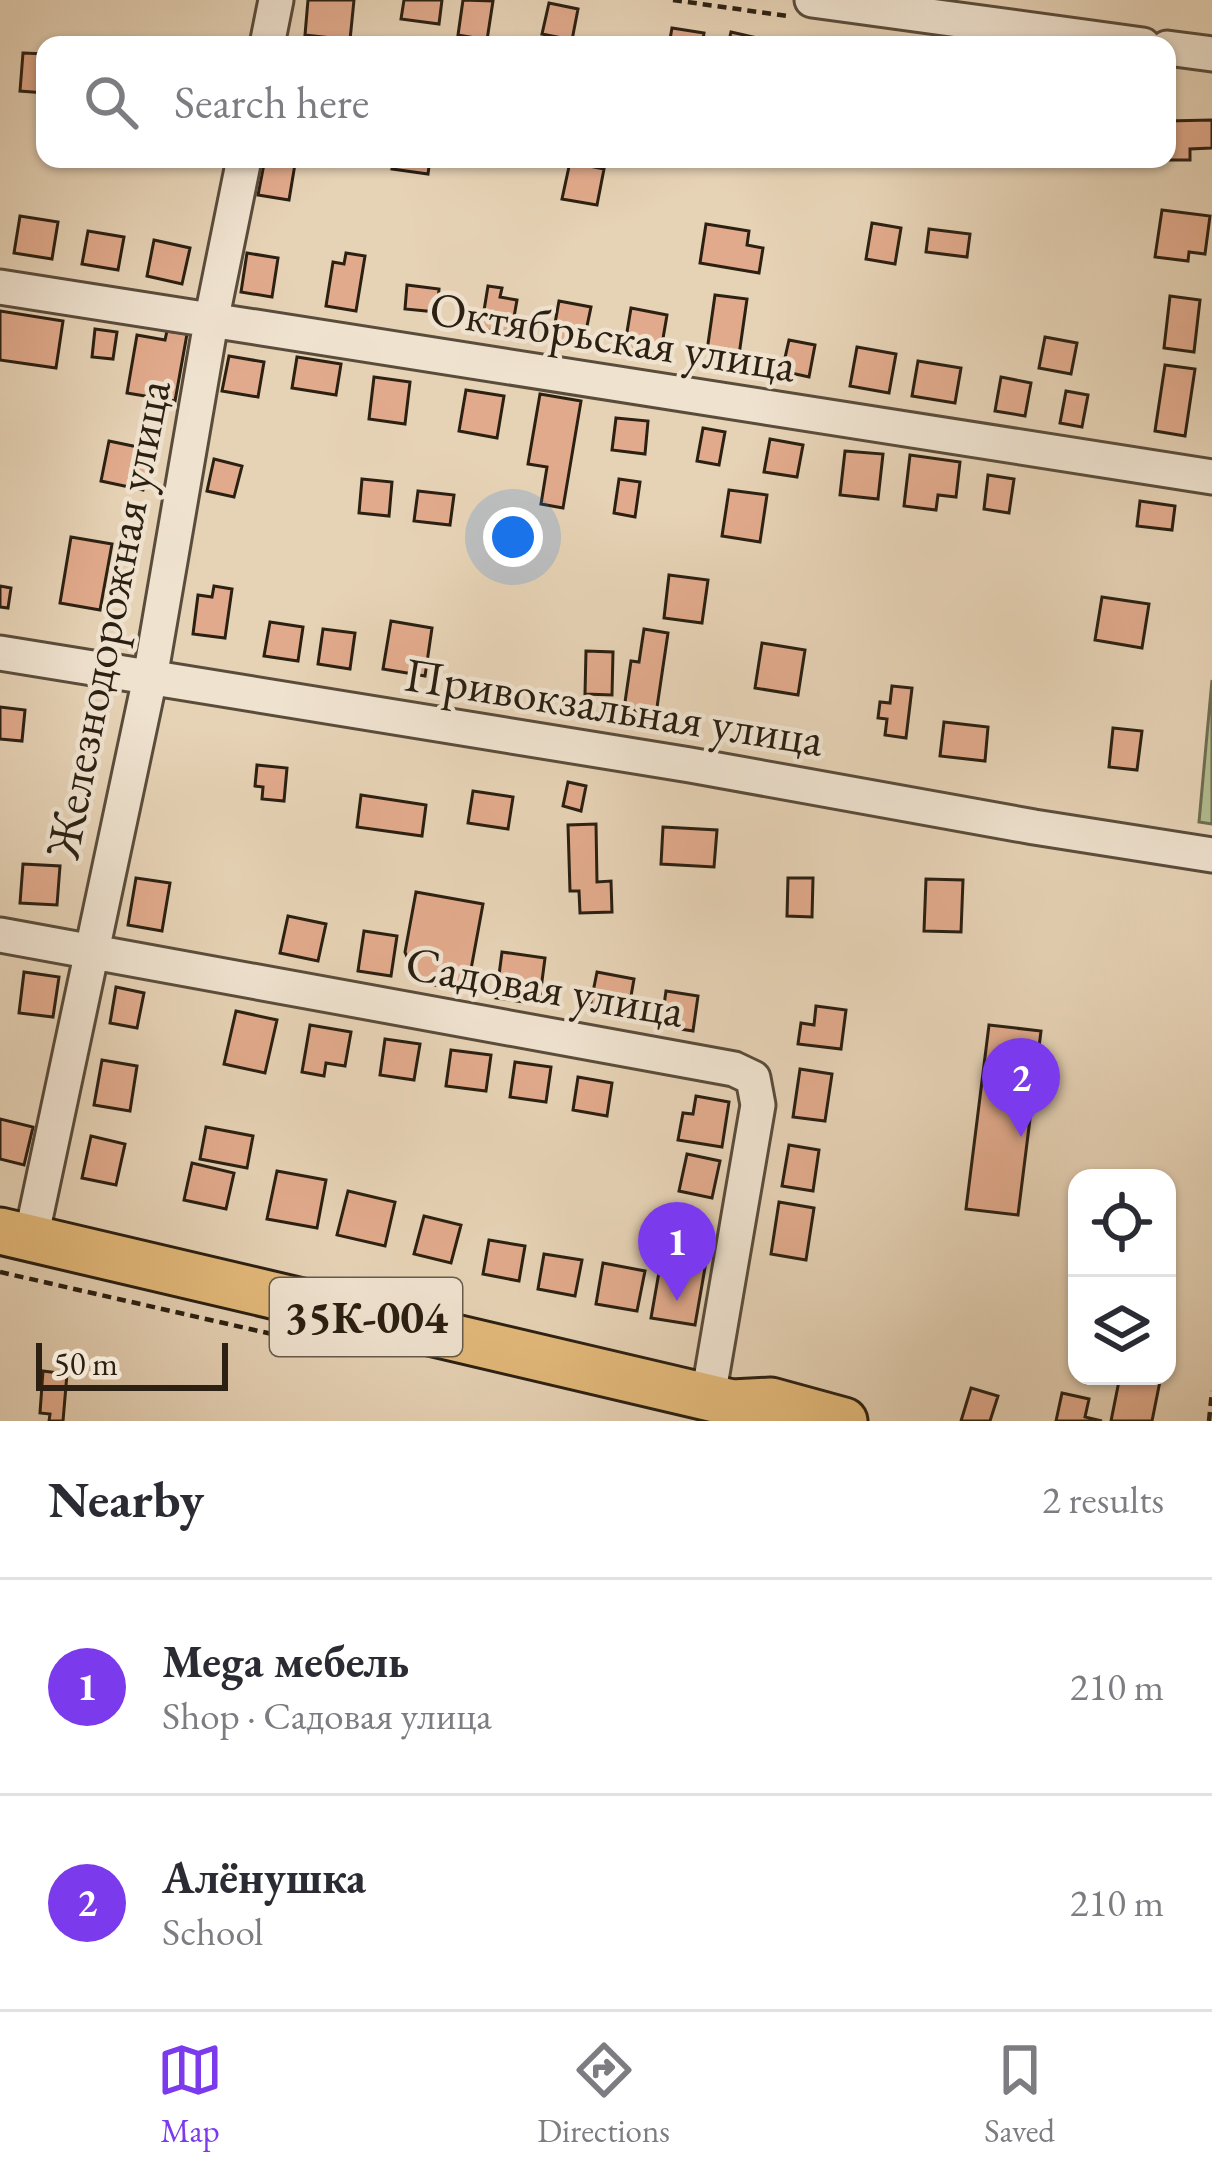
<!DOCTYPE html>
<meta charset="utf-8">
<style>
body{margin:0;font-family:"EB Garamond",serif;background:#f7f7f7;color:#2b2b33}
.controls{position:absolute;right:36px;bottom:36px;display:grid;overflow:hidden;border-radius:24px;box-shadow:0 3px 9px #0004}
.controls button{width:108px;height:108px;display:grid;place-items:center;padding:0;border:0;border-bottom:3px solid #e1e1e2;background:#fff;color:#2b2b33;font:60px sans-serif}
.scale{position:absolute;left:36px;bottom:30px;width:192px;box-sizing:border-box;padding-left:12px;border:6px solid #2b2012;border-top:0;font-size:33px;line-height:42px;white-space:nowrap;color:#2b2012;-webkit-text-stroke:9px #efe2cf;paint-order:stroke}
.you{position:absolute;left:513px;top:537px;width:42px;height:42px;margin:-30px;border:9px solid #fff;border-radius:50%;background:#1a73e8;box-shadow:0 0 0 18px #1a73e833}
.badge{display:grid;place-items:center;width:78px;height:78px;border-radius:50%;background:#7c3aed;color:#fff;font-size:39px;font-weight:700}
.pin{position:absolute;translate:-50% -99px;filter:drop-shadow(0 3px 6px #0008)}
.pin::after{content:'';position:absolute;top:63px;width:42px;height:36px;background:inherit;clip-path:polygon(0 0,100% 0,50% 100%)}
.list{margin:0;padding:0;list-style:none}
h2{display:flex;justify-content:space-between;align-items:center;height:156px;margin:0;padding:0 48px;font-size:51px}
h2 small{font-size:39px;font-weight:400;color:#7c7c81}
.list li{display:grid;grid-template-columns:78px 1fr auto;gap:36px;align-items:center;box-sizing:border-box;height:216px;padding:0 48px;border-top:3px solid #e1e1e2}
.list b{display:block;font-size:45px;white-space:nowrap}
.list p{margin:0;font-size:39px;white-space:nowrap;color:#7c7c81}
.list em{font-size:39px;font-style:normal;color:#7c7c81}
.icon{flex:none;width:66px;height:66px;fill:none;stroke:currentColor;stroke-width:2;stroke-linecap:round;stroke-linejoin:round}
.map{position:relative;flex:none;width:1212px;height:1421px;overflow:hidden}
.search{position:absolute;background:#fff;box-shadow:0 3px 9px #0004;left:36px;right:36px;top:36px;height:132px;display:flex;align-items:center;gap:30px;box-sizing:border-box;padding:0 42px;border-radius:24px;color:#7c7c81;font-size:45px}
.sheet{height:588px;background:#fff}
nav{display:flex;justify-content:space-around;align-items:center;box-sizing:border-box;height:168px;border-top:3px solid #e1e1e2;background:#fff;font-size:33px;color:#7c7c81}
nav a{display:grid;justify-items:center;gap:6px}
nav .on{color:#7c3aed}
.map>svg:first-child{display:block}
</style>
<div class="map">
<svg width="1212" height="1421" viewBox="0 0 1212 1421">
<rect width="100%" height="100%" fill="#e6d2b5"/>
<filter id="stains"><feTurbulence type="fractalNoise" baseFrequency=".00167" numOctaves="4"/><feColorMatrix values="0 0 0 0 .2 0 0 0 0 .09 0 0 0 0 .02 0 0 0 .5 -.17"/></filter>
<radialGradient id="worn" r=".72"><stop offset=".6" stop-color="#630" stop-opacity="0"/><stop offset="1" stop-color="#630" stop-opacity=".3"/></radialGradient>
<path fill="#b1bd90" stroke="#6e6e51" stroke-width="3" d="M1212,680V824L1199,822Z"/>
<path fill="#e1aa8c" stroke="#2b2012" stroke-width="3" d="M308,0H354L350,40L305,35Z
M404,0H442L439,24L401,19Z
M463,0L493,1L487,40L458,35Z
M549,3L578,9L572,40L542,34Z
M672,28L704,33L702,45H669Z
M731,32L766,40L765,45H728Z
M23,53L45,54V93L20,91Z
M1212,120V148L1190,149V160H1168L1167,121Z
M265,159L295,164L289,200L258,195Z
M394,159H430L428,174L392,169Z
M570,162L604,169L597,205L562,199Z
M1162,210L1210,216L1205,254L1189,252L1188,261L1155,257Z
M20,216L58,222L52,259L14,253Z
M872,223L901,228L895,264L866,259Z
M706,224L749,231L747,245L763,248L759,273L700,263Z
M929,229L970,234L967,257L926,252Z
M88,231L124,237L118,270L82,264Z
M154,240L190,248L182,284L147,276Z
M247,253L278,258L272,297L241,292Z
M346,253L365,256L356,311L326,306L333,262L344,264Z
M407,285L439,289L437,312L405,309Z
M488,286L502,288L500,297L517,300L511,334L481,329Z
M715,295L747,299L739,355L707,351Z
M1170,296L1200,300L1194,352L1164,348Z
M559,301L591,307L583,345L552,340Z
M631,308L667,315L660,356L624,350Z
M0,311L63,321L56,368L0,360Z
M95,329L117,332L113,359L92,357Z
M167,331L187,334L175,401L127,393L137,335L165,340Z
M1045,337L1077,343L1071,374L1039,368Z
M789,340L815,345L809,377L782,371Z
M857,347L896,354L889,393L850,386Z
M229,356L264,362L258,397L222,391Z
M297,357L341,364L336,395L292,388Z
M918,361L961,368L955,403L912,396Z
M1165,365L1195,369L1185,436L1155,431Z
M374,377L410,382L405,424L369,419Z
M1001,377L1031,383L1025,416L995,411Z
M466,390L504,396L497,438L459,431Z
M1066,391L1088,395L1082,427L1060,423Z
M540,394L581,401L563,508L541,504L547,467L528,464Z
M616,418L648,421L645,454L612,450Z
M703,428L725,432L719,465L697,461Z
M770,439L803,445L797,477L764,472Z
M109,441L152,450L143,490L101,481Z
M845,451L883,454L878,499L840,495Z
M910,455L960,462L956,497L938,495L936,510L904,506Z
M214,459L242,466L234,497L207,491Z
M988,475L1014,479L1009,513L984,509Z
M362,479L392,482L389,516L359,513Z
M619,479L640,482L635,517L614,513Z
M729,490L767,495L760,542L722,536Z
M418,491L454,495L450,525L414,521Z
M1140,501L1175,506L1172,530L1137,526Z
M71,537L112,544L100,610L60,603Z
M669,575L708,580L702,623L664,618Z
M0,586L11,588L8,608L0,607Z
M214,586L232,589L225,638L193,634L198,595L212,597Z
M1102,597L1149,604L1142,648L1095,640Z
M391,621L432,628L425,676L383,669Z
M270,622L303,627L298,661L264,656Z
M323,629L355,633L350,669L318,664Z
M644,629L668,633L656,714L624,709L631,661L639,662Z
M762,643L805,650L798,695L755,688Z
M586,651L613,652L612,695L585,694Z
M892,686L912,688L906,738L885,735L887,719L878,718L880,702L890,703Z
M0,707L25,710L22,741L0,739Z
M944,722L988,727L985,761L940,756Z
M1113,728L1142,731L1137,770L1109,767Z
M257,765L287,768L284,801L262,799L263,787L255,786Z
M568,782L586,786L581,811L563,806Z
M473,791L513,797L508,829L468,823Z
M361,795L426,805L422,836L357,827Z
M596,824L597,882L611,881L612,912L580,913L579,891H570L568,825Z
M663,827L717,830L714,867L661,864Z
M23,864L60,866L57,905L20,903Z
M136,878L170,883L162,931L128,925Z
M788,878H813L812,917L787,916Z
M926,879L963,880L961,932L924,931Z
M416,892L483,904L467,991L418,982L405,952Z
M288,916L326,924L318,961L280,953Z
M364,931L397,936L391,976L358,971Z
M502,952L545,958L539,1004L496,998Z
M24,972L59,977L53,1017L19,1013Z
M597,972L634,979L627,1019L589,1012Z
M116,987L144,993L137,1028L110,1023Z
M666,991L698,996L693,1031L661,1026Z
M816,1006L846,1010L841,1049L798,1044L801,1023L814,1025Z
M236,1011L277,1020L265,1073L224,1064Z
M310,1025L351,1032L345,1066L326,1063L324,1076L302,1072Z
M989,1025L1041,1031L1018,1215L966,1209Z
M385,1039L420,1044L414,1080L380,1075Z
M451,1050L491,1055L486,1091L446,1086Z
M102,1060L137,1066L130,1111L94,1105Z
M515,1062L551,1067L546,1102L510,1097Z
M800,1069L832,1074L825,1121L793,1117Z
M578,1077L612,1083L607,1116L573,1110Z
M696,1096L729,1102L722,1147L678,1140L683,1113L693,1114Z
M0,1119L33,1127L24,1165L0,1159Z
M206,1127L253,1136L247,1168L200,1159Z
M91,1136L125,1144L116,1185L82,1178Z
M789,1145L819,1150L813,1191L782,1186Z
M687,1154L720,1161L712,1198L679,1191Z
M192,1163L234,1173L226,1209L184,1200Z
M277,1171L326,1180L317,1228L267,1219Z
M348,1191L395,1202L385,1246L337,1235Z
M779,1202L814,1208L806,1260L771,1254Z
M424,1216L461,1225L451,1263L414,1254Z
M666,1232L710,1239L695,1325L651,1318Z
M489,1240L525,1246L519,1281L483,1274Z
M544,1254L582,1260L575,1296L538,1289Z
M603,1263L645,1271L637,1311L596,1304Z
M43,1371L67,1374L63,1421H49L50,1414L40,1413Z
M1120,1376L1160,1381L1152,1421H1111Z
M971,1388L998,1396L990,1421H961Z
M1062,1393L1089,1399L1085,1417L1102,1421H1056Z"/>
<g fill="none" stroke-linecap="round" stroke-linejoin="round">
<defs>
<path id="minor" d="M812,0L1143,45
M267,45L276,0
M1167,48L1212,54
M0,287L1212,477
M0,653L690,765L1034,827L1212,855
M0,935L734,1069L753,1078L758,1105L708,1397
M31,1238L150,678L211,322L244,159"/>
<path id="major" d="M0,1231L732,1403L771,1401L844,1421"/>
</defs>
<use href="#minor" stroke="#5a4c3b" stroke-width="39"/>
<use href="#major" stroke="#2b2012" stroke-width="51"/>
<path stroke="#2b2012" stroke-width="4.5" stroke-dasharray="9 6" stroke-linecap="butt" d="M673,0L787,16
M0,1272L355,1353
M1209,1421L1212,1391"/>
<use href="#minor" stroke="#efe2cf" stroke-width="33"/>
<use href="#major" stroke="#e3b97a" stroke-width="45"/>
</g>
<g text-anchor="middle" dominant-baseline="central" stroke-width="9" stroke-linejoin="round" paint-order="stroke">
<rect fill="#efe2cf" stroke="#665a4b" stroke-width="3" x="270" y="1278" width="192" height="78" rx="9"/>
<g font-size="45" font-weight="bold" fill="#2b2012">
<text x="366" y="1317">35К-004</text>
</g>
<g font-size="48" fill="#2b2012" stroke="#efe2cf">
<text transform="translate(613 336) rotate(9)">Октябрьская улица</text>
<text transform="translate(107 619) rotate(-79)">Железнодорожная улица</text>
<text transform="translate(614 706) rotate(9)">Привокзальная улица</text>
<text transform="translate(545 986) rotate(10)">Садовая улица</text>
</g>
</g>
<rect width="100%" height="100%" filter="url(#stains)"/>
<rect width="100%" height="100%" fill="url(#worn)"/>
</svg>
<div class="controls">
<button><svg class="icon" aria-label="locate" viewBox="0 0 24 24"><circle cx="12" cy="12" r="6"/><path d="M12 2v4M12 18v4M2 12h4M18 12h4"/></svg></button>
<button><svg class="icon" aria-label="layers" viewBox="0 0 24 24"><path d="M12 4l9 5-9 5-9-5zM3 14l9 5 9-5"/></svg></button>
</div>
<div class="scale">50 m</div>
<div class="you"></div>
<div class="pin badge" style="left:677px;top:1301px">1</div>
<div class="pin badge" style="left:1021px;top:1137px">2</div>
<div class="search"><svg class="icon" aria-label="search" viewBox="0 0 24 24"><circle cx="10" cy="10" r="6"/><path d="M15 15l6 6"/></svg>Search here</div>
</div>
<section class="sheet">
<h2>Nearby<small>2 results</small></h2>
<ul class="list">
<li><span class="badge">1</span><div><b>Mega мебель</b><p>Shop · Садовая улица</p></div><em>210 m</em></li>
<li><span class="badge">2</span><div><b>Алёнушка</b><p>School</p></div><em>210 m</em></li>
</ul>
</section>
<nav>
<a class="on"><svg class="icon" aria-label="map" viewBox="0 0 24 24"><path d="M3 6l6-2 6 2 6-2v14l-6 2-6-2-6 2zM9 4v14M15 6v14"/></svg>Map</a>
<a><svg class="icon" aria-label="directions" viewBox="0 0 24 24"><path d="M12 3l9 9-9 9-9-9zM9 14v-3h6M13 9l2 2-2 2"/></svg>Directions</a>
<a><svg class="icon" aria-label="saved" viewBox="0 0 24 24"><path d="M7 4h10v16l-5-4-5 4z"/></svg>Saved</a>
</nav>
